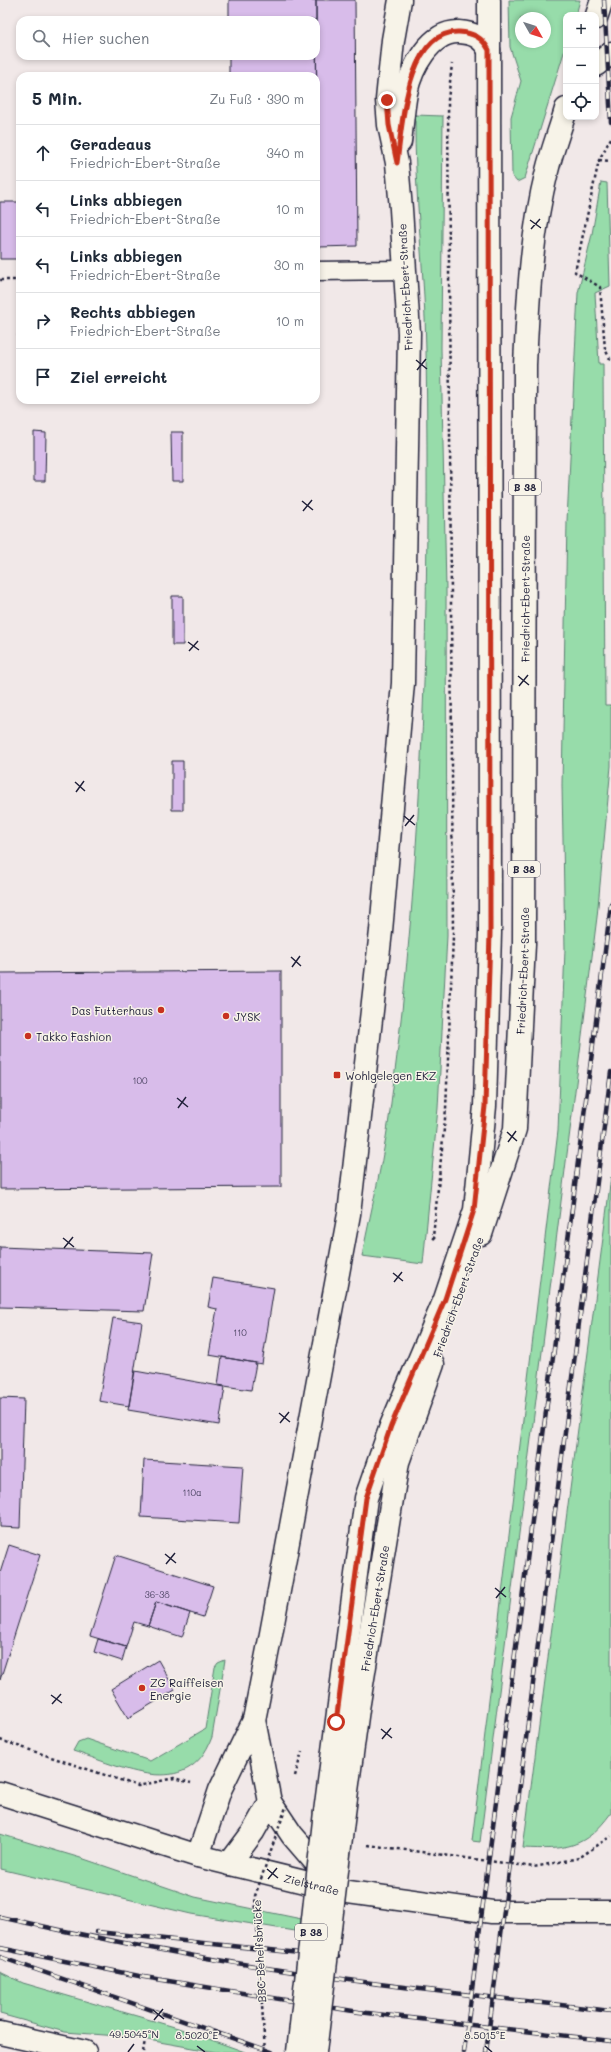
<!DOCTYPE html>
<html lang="de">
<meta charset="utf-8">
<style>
body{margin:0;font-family:Mali,sans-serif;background:#f6f6f7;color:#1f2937}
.controls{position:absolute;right:12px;top:12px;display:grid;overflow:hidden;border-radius:8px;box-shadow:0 2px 6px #0003}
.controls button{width:36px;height:36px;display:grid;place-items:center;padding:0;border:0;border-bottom:1px solid #e0e1e3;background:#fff;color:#1f2937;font:20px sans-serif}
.compass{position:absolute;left:515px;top:12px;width:36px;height:36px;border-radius:50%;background:#fff;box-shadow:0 2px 6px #0003;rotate:129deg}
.stop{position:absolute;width:12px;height:12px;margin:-9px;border:3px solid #c8321e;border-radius:50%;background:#fff}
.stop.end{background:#c8321e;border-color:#fff;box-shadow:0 1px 4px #0008}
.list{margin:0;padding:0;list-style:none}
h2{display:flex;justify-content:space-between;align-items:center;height:52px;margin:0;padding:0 16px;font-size:17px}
h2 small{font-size:13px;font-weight:400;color:#747a83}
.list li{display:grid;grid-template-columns:26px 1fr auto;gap:12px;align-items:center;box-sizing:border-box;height:56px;padding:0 16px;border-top:1px solid #e0e1e3}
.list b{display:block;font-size:15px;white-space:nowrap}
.list p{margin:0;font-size:13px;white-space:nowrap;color:#747a83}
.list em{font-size:13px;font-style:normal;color:#747a83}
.icon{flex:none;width:22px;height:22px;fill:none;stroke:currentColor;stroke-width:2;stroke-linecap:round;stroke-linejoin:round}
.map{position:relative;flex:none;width:611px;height:2052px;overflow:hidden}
.search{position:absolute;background:#fff;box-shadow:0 2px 6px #0003;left:16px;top:16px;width:304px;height:44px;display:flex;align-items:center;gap:10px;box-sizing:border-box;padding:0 14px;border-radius:12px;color:#747a83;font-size:15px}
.panel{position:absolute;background:#fff;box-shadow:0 2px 6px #0003;left:16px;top:72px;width:304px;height:332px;border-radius:12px}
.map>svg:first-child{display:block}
</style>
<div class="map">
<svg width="611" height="2052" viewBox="0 0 611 2052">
<rect width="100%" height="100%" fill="#f1e8e8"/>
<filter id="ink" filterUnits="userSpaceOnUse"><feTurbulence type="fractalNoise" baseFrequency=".025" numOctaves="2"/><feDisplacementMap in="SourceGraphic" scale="8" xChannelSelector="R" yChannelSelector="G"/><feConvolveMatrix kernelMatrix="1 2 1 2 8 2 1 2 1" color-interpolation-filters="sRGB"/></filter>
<g filter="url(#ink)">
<path fill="#97dcaa" stroke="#5c7f72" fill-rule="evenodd" d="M509,0H580L576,15H566V46L525,178L517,182L512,176L511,117L521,81L510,47ZM521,18H545V42H521Z
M415,115L443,116L441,348L446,589L447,936L438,1108L423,1264L362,1256C372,1205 385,1154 391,1103C424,854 430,602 426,351C425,272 414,194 415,115Z
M601,182L607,183L610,286L595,293L599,364H603L605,705H611V766L597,917L480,1842L472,1841L558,1131L565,949L562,785L567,521L578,293L592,234Z
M611,1177V1813C585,1849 565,1850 523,1848Z
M225,1660L212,1737C188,1803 120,1766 73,1751L78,1742L86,1739L150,1761L205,1729L215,1667L218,1663Z
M0,1834L84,1859L195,1897L340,1927L338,1938L191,1914L0,1869Z
M0,1972L23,1983L178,2028L245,2052H216L131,2037L65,2032L0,2014Z"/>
<path fill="#d8bcea" stroke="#22223b" d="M229,0H316V20H229Z
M316,0H355L357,246L318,247Z
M316,28L318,247H316V76H229V56H316Z
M0,202H20V259H0Z
M34,432L46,433L45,481H34Z
M171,432H183V481H172Z
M172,596H183V645H172Z
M172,761H183V810H172Z
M281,971V1187L0,1189V973Z
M0,1247L153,1253L144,1311L0,1307Z
M213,1278L274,1288L262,1364L209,1355L217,1309L208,1307Z
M113,1318L142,1322L129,1406L99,1401Z
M222,1357L256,1363L251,1390L218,1385Z
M135,1371L225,1387L219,1425L128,1410Z
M0,1398L24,1399L20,1528L0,1527Z
M144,1460L243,1466L239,1523L141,1517Z
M9,1545L40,1555L0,1680V1573Z
M116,1555L213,1586L203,1617L156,1602L148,1626L134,1622L126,1647L90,1636Z
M156,1602L190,1613L182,1637L148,1626Z
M98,1639L126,1647L122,1661L94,1652Z
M158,1660L175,1690L128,1718L111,1689Z"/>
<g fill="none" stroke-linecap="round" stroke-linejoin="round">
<defs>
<path id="service" d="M316,271L405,270"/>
<g id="tertiary">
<path d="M596,65L611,53"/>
<path d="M400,142C402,126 403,109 406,93C411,69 430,31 459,32C473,33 482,37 489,50"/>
<path d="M254,1720L270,1802L292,1835L329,1878"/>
<path id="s1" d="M0,1793L198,1856L341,1891L492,1912H611"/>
<path d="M198,1856L220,1790L254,1720L270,1639L349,1214L381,931L403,683L409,333L401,209L397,163L389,125L387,100L393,40L400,0"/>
<path d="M229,1864L253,1832L270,1802"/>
</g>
<path id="secondary" d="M0,2033L85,2052"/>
<g id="primary">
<path d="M596,18L602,0"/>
<path id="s2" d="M481,1234L515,1129L524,944L525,365C528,301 531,234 547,171C552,150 560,130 566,109"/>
<path d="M325,1812L366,1498L391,1426L445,1299L475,1210L485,1106L490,933L489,0"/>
<path id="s3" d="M344,1813L358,1709L398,1462L433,1364"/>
</g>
</defs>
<use href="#service" stroke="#22223b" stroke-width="21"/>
<use href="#tertiary" stroke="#22223b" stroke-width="25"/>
<use href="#secondary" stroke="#22223b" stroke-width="25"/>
<use href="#primary" stroke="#22223b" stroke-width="25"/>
<path stroke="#22223b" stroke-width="2.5" stroke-dasharray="3 3" stroke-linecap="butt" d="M611,138L599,160L575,272L600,287L605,349L611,361
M599,160L611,161
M0,280H20
M18,336L20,322
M435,1239L433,1237L446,1109L453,936L448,100L452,64
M0,1740L138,1786L174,1778L191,1783
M295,1776L302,1752
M368,1845L534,1867L579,1858L611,1836
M143,2052L145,2040"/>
<use href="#service" stroke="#f7f3e8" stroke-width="18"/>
<use href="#tertiary" stroke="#f7f3e8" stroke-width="22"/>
<use href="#secondary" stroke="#f7f3e8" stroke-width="22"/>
<use href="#primary" stroke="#f7f3e8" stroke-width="22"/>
<defs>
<path id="rail" d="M604,0L611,122
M0,1917C120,1944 242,1966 364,1982C446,1993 529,2001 611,2011
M97,1932L338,1957
M0,1948L144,1977L359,2012L611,2041
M0,1957L272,2052
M464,2052L611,904
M486,2052L611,1072"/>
</defs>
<use href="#rail" stroke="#22223b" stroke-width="4.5"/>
<use href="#rail" stroke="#f7f3e8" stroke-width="3" stroke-dasharray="9" stroke-linecap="butt"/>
<defs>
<path id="primary-bridge" d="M298,2052L325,1812
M315,2052L344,1813"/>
</defs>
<use href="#primary-bridge" stroke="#22223b" stroke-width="25" stroke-linecap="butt"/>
<path stroke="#22223b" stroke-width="2.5" stroke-dasharray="3 3" stroke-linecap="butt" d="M265,2052L255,1896L286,1807"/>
<use href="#primary-bridge" stroke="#f7f3e8" stroke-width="22"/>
</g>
</g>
<g fill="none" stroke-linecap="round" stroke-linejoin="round" filter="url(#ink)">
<path stroke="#c8321e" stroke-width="5" d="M336,1722L366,1498L391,1426L445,1299L474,1210L485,1106L490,933L489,50C482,37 473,33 459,32C406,30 402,128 397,163L389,125L387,100"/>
</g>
<path fill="none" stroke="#22223b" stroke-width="1.5" d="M530,220L541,228M531,229L540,219M416,360L427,369M417,370L426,359M302,501L313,510M303,511L312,500M188,642L199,650M189,651L198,641M518,676L529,685M519,686L528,675M75,782L85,791M76,792L84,781M404,816L415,825M405,826L414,815M291,957L301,966M292,967L300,956M177,1098L188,1107M178,1108L186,1097M507,1132L517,1141M508,1142L516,1131M63,1238L74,1247M64,1248L73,1237M393,1273L403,1281M394,1282L402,1272M279,1413L290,1422M280,1423L289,1412M165,1554L176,1563M166,1564L175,1553M495,1588L506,1597M496,1598L505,1587M51,1695L62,1703M52,1704L61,1694M381,1729L392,1738M382,1739L391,1728M267,1869L278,1878M268,1879L277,1868M153,2010L164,2019M154,2020L163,2009M197,2046L205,2052M485,2046L492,2052M128,2052L134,2044"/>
<g fill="#c8321e" stroke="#f7f3e8" stroke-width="1.5">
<circle cx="161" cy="1010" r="4"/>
<circle cx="226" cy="1016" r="4"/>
<circle cx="28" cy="1036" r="4"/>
<rect x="333" y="1071" width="8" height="8" rx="2"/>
<circle cx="142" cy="1688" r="4"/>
</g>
<g text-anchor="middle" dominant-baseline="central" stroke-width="3" stroke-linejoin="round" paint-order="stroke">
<g font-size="9" fill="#504867">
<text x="140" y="1080">100</text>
<text x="240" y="1332">110</text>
<text x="192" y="1492">110a</text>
<text x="157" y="1594">36-38</text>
</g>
<g fill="#f7f3e8" stroke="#62616f" stroke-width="1">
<rect x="509" y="479" width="32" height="16" rx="3"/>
<rect x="508" y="861" width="32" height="16" rx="3"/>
<rect x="295" y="1924" width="32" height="16" rx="3"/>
</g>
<g font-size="10" font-weight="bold" fill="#22223b">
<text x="525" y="487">B 38</text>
<text x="524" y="869">B 38</text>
<text x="311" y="1932">B 38</text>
</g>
<g font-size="11" fill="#22223b" stroke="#f7f3e8">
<text transform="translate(405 287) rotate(-93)">Friedrich-Ebert-Straße</text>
<text stroke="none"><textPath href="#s2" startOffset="641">Friedrich-Ebert-Straße</textPath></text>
<text stroke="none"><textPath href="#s2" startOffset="269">Friedrich-Ebert-Straße</textPath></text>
<text transform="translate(458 1297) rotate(-70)">Friedrich-Ebert-Straße</text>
<text stroke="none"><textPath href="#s3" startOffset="207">Friedrich-Ebert-Straße</textPath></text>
<text stroke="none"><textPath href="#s1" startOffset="325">Zielstraße</textPath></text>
<text transform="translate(259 1951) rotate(-93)">BBC-Behelfsbrücke</text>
</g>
<g font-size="11" fill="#22223b" stroke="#f7f3e8" text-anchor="start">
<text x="153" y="1010" text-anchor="end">Das Futterhaus</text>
<text x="234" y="1016">JYSK</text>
<text x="36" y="1036">Takko Fashion</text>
<text x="345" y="1075">Wohlgelegen EKZ</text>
<text x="150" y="1682">ZG Raiffeisen<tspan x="150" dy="13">Energie</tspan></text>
</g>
</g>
<g font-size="10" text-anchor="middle" fill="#22223b" stroke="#f7f3e8" stroke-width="3" stroke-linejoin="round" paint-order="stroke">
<text x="134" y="2038">49.5045°N</text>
<text x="197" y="2039">8.5020°E</text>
<text x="485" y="2039">8.5015°E</text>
</g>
</svg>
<div class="controls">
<button>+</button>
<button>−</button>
<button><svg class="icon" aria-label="locate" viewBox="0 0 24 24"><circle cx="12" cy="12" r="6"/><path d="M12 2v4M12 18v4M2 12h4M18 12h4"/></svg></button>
</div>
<svg class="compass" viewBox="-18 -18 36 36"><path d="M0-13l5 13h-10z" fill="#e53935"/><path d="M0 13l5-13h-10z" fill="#747a83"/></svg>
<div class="stop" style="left:336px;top:1722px"></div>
<div class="stop end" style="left:387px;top:100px"></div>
<div class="search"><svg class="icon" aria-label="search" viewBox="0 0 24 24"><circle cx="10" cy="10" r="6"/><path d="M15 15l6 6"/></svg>Hier suchen</div>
<section class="panel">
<h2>5 Min.<small>Zu Fuß · 390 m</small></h2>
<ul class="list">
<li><svg class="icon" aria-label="ahead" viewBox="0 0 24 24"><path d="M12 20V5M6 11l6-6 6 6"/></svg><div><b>Geradeaus</b><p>Friedrich-Ebert-Straße</p></div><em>340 m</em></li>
<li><svg class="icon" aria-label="left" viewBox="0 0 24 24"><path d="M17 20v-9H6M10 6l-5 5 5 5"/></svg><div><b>Links abbiegen</b><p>Friedrich-Ebert-Straße</p></div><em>10 m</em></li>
<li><svg class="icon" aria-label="left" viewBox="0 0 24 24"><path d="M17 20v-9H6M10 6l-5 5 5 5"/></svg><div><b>Links abbiegen</b><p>Friedrich-Ebert-Straße</p></div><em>30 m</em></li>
<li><svg class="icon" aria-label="right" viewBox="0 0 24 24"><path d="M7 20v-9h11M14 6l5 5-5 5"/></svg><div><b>Rechts abbiegen</b><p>Friedrich-Ebert-Straße</p></div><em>10 m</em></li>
<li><svg class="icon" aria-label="arrive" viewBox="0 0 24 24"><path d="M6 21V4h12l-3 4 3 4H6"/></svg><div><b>Ziel erreicht</b></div></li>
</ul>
</section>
</div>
